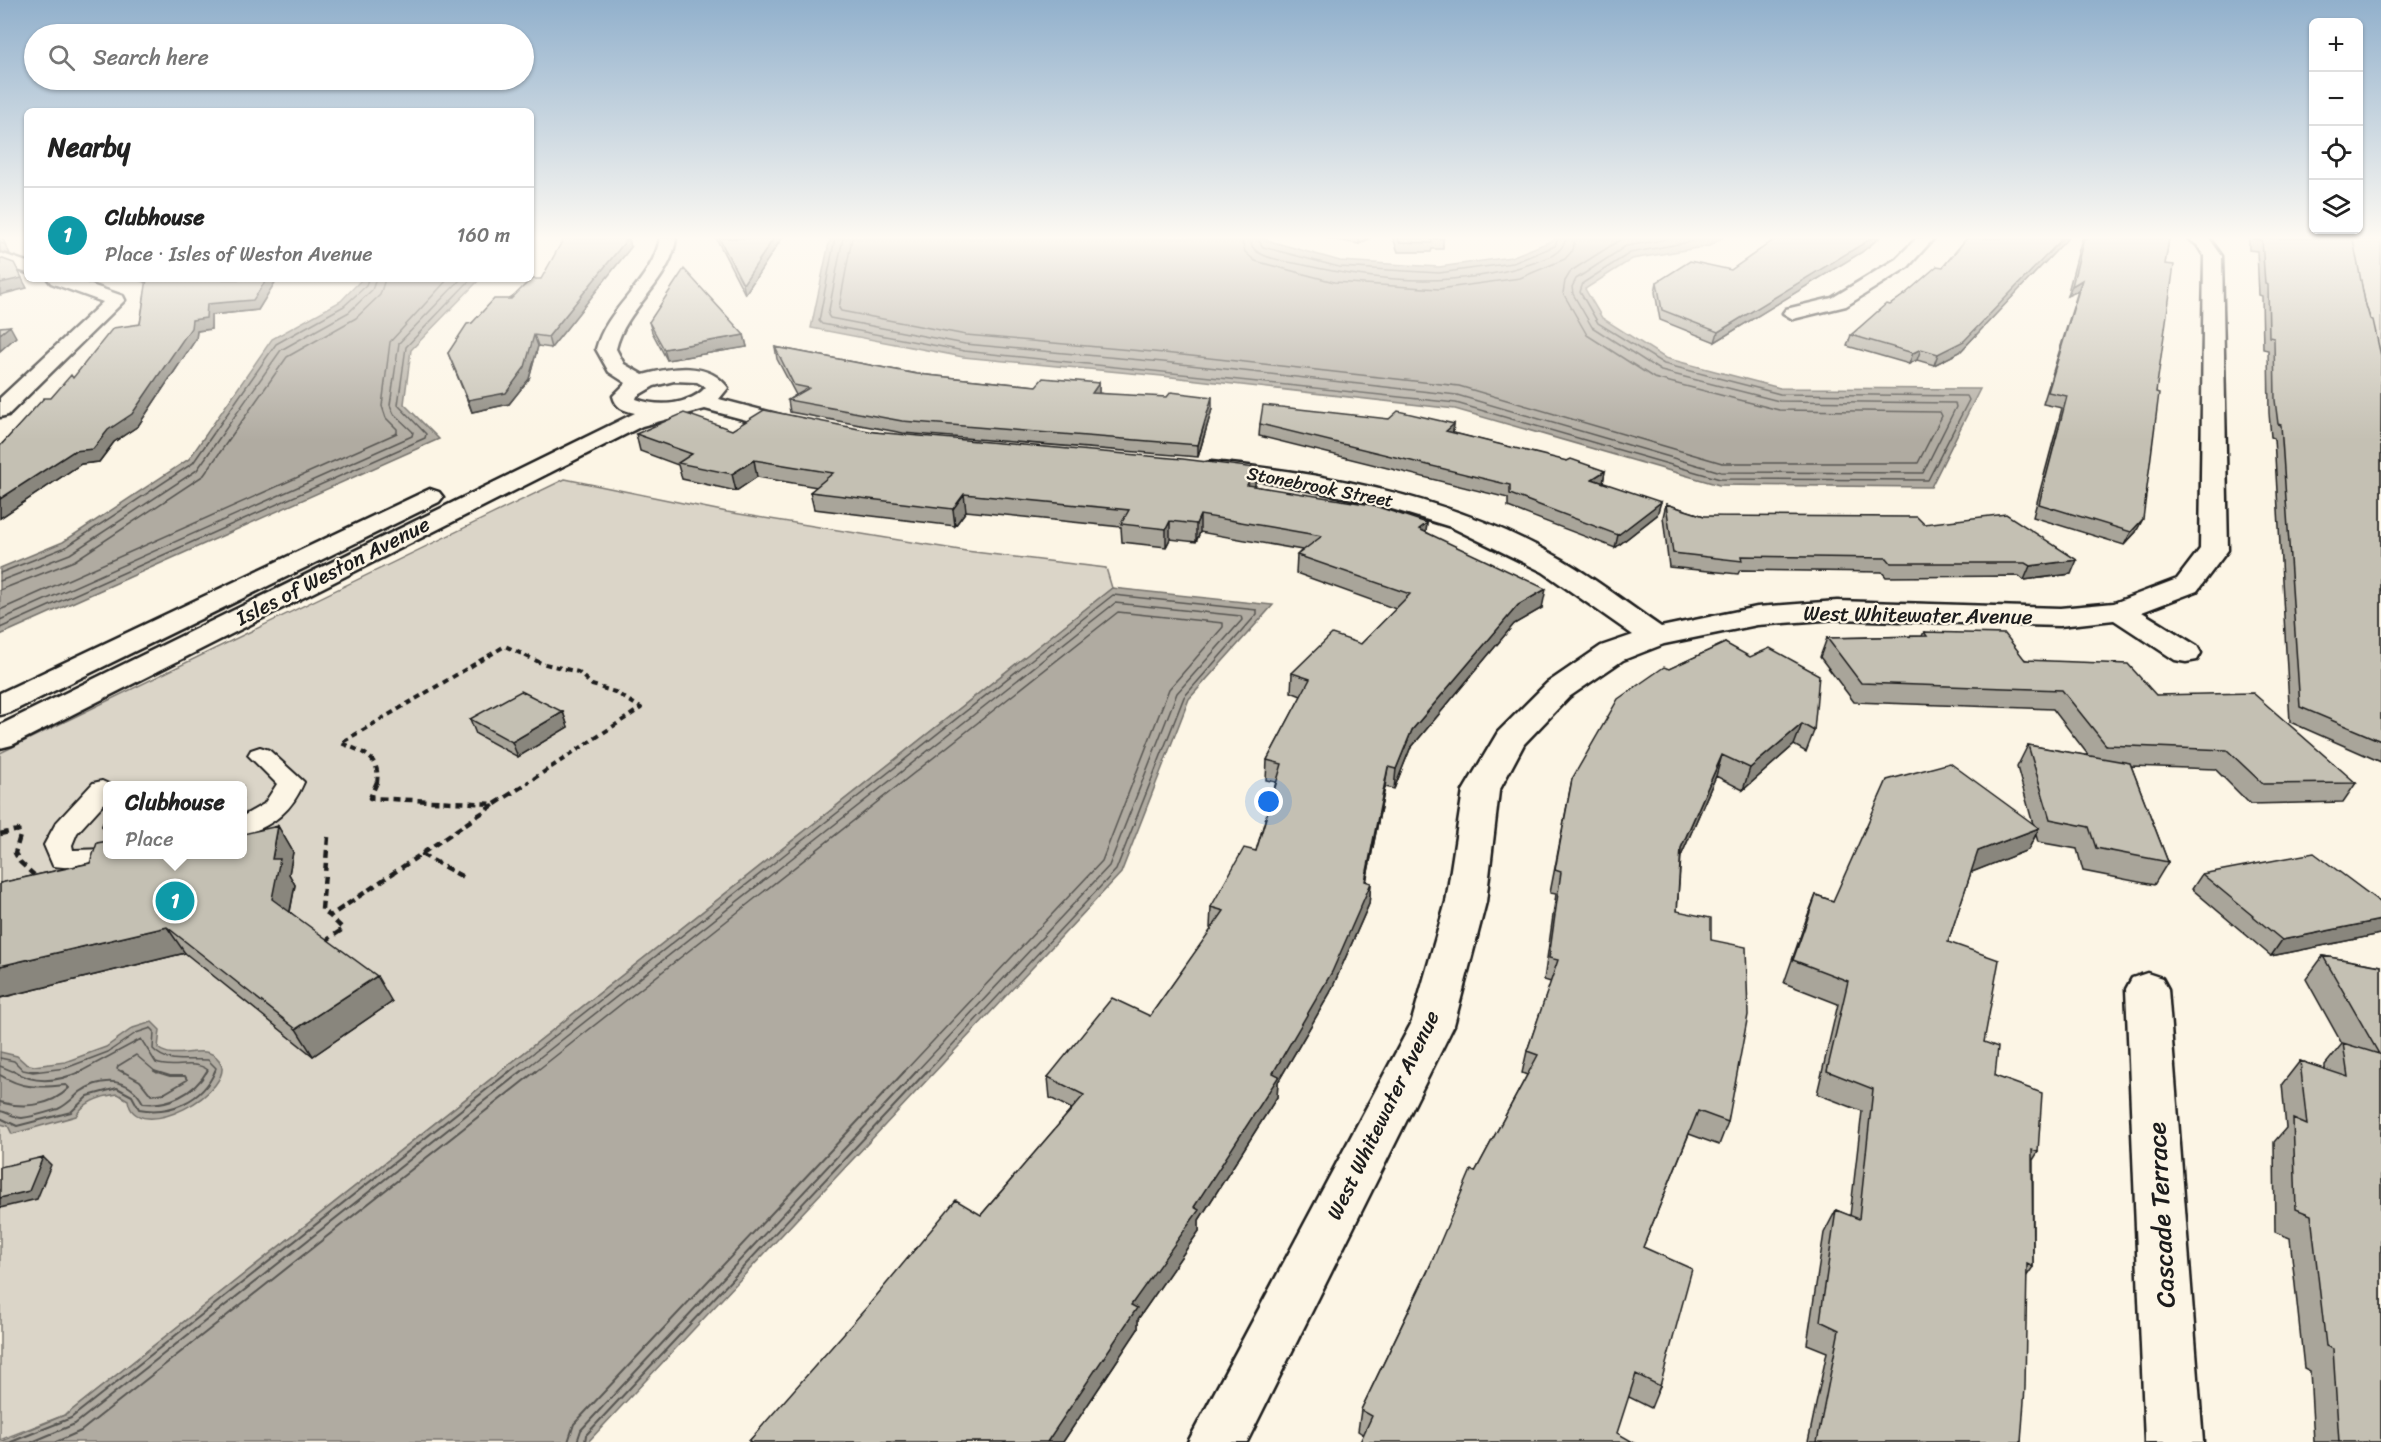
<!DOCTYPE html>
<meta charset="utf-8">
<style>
body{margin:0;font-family:Sriracha,sans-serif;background:#f2f2f2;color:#222}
.controls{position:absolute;right:18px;top:18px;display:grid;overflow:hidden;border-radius:9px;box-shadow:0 2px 4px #0004}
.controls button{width:54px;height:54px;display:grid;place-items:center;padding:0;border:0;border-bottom:2px solid #e0e0e0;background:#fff;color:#222;font:30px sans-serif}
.you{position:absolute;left:1269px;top:802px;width:21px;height:21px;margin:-15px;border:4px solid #fff;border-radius:50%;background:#1a73e8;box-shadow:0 0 0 9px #1a73e833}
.badge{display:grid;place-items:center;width:39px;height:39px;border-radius:50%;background:#0b8043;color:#fff;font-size:20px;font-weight:700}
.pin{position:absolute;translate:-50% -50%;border:3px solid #fff;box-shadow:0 2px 6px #0006}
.popup{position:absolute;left:103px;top:781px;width:144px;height:78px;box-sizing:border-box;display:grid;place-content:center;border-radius:9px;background:#fff;filter:drop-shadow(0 2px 4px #0005);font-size:20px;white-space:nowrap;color:#767676}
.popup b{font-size:22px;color:#222}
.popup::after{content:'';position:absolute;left:50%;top:100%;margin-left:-12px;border:12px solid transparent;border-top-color:#fff}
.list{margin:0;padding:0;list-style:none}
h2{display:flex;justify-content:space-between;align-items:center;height:78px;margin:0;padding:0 24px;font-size:26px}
h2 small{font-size:20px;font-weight:400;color:#767676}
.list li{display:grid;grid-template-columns:39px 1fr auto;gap:18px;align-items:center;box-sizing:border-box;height:96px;padding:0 24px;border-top:2px solid #e0e0e0}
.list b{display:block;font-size:22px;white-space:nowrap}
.list p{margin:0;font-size:20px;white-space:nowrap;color:#767676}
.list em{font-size:20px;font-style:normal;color:#767676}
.icon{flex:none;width:33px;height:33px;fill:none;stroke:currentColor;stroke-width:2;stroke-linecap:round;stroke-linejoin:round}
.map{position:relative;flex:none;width:2381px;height:1442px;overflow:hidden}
.search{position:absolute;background:#fff;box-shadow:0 2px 4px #0004;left:24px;top:24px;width:510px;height:66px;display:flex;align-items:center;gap:15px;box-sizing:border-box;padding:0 21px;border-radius:33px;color:#767676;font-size:22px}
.panel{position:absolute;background:#fff;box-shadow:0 2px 4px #0004;left:24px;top:108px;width:510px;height:174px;border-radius:9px}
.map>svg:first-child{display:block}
</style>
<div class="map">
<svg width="2381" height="1442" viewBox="0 0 2381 1442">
<rect width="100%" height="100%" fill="#fcf5e5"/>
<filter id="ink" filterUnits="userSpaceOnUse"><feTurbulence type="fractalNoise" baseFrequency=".0167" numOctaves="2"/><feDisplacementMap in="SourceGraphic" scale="12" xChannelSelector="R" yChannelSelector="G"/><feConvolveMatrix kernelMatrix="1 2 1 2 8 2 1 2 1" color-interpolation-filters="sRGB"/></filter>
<g filter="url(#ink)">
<path fill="#dbd5c8" stroke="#7c7872" stroke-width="1.5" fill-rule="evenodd" d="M2344,238H2381V370Z
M565,479L727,512L966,551L1106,568L1112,588L67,1414L0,1440V753ZM108,786H243V854H108Z"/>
<path fill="#b0aba1" stroke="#75726c" stroke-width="1.5" d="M830,238H1259L1340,261L1439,267L1511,257L1559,238H1722L1709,246L1632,259L1585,289L1602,318L1665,358L1780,388L1980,389L1931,487L1719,485L1455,409L1162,376L963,357L811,328Z
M362,279H480L411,350L404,404L439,439L0,635V568L63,542L189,459L272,339L341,301Z
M1112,588L1273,605L1189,699L1121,873L588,1442H0L67,1414Z
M152,1022L160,1030L158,1048C175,1063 205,1041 219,1060C241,1089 134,1148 128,1100L118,1094C102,1096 84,1101 76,1116L12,1134L8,1126L0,1124V1052L17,1056L26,1064L34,1066L65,1062L106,1047L133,1028Z"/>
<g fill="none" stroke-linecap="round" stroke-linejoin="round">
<path stroke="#575551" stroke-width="1.5" d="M835,238L819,321L822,324L964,351L1456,403L1720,479L1928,480L1969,400L1967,396L1780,394L1664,364L1598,323L1580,292L1583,283L1630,253L1711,238
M843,238L828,315L830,318L965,344L1163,362L1457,395L1721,472L1923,473L1956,407L1955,403L1779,401L1661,371L1592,327L1573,294L1572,287L1576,279L1626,246L1674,238
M852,238L839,308L841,311L966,335L1164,353L1459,386L1722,463H1918L1942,416L1940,412L1779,410L1654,378L1587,335L1563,293L1565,281L1571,271L1623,238
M1241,238L1245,252L1255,261L1334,282L1439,289L1520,278L1565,259L1573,250L1575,238
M1250,238C1251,245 1252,249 1259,253C1271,260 1290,262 1304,265C1377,282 1454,288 1527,265C1542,260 1562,256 1566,238
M1257,238L1263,247L1339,267L1439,273L1513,263L1555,246L1558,238
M0,573L66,547L193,463L276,344L344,306L366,286L368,279
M0,581L70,554L197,470L281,350L349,312L372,290L376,279
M0,590L74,561L204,475L287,357L356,318L380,295L385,279
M0,610L397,433V429L386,418L382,406L390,342L448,279
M0,620L412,436L413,432L394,414L390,405L399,343L461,279
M0,628L425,438L426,434L398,405L406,347L471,279
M0,1058L14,1061L23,1070L33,1072L66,1068L108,1052L136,1033L151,1028L154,1031L153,1049C168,1065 188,1058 208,1060L216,1068L214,1073
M0,1066L17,1073
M78,1073L141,1039L156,1063C173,1070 193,1059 208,1070L206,1073
M124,1073L117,1069L118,1066L136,1055L157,1073
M508,1073L1113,595L1257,610V614L1184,697L1116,870L926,1073
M520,1073L1115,603L1241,616L1242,620L1177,693L1109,866L915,1073
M534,1073L1118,612L1223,623V627L1169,689L1102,861L903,1073"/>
<path stroke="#575551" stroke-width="2" d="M14,1071C35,1085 60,1081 82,1071
M30,1071H38
M122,1071L140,1081L151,1095L165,1093L187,1080L185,1076H170L154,1071
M0,1075C25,1090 38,1087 66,1085L69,1088C51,1106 24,1109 0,1102
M0,1111C7,1112 15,1118 22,1118C33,1117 48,1112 58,1109C67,1105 73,1098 80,1092C103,1076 130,1078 143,1103C168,1106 194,1094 207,1071
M0,1118L17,1126L71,1112L88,1096L117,1088L132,1096L139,1109C169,1115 203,1101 215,1071
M11,1442L71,1418L510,1071
M32,1442L75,1424L522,1071
M56,1442L81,1431L536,1071
M568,1442L574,1424L905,1071
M577,1442L581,1430L917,1071
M585,1442L586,1435L927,1071"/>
<defs>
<path id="service" d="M260,747L269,750L304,782C292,811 273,826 243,835V816L264,804L277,784L248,755L251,750Z
M102,781L113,786H108V799L77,833L72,845L73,850L108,849V854H130L132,857L128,864L94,870L53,866L44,845L56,823L93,783Z"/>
<path id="minor" d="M660,238H676C671,283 626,306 616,349L624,364L643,375C672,367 709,361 728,388L719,399L807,422L811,427L807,432L799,434L705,409L642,426L12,745L0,748V725L635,413C623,410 616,408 613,396L626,383L609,372L596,349C607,306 652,283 660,238ZM674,381L697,382L706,387C689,406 658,407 636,399L637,396L654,386Z
M1917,238H1934L1908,267L1846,306L1793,319L1783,313L1786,309L1832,298L1896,259Z
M2188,238H2209L2222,256L2228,550L2197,591L2142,612L2197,646L2201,653L2197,660L2186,662L2175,660L2114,620L2060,626L1837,619L1757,625L1664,644L1623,660L1569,697L1524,744L1499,791L1486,902L1454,1025L1247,1442H1188L1411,1024L1446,902L1463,791L1498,732L1547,683L1601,646L1633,635L1543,572L1451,527L1372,503L1265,481L1202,474L1199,469L1202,464L1211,462C1331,473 1458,499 1563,560C1597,580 1629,605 1661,627L1757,607L1837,601L2060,608L2114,603L2177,579L2200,549L2204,256L2197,245Z
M0,253L27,262V273L0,264Z
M48,279H74L123,296L125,300L8,415L0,417V398L103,302L51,283Z
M430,489L439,492L443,497L439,502L11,712L0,715V693Z
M2147,973L2162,978L2168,989L2203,1442H2145L2126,989L2132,978Z"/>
</defs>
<use href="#service" stroke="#1c1c1c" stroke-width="4"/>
<use href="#minor" stroke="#1c1c1c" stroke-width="5"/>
<path stroke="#1c1c1c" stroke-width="4" stroke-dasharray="6 4.5" stroke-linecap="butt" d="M377,783C381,756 362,752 341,743L505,646L541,663L578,672L592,685L615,692L641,708L527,783"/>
<path stroke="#1c1c1c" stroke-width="4.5" stroke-dasharray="8 5" stroke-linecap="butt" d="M377,782L370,798L495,804
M495,804L529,782
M0,834L18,830L20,836L15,853L20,862L34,875
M328,837L322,910L330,916L495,804
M421,854L463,877
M324,942L343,929L330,916"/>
<use href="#service" fill="#fcf5e5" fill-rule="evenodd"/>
<use href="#minor" fill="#fcf5e5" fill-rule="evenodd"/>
</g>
<path fill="#a9a59a" stroke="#1c1c1c" stroke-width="1.5" d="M0,238H2L10,254L0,252Z
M716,238H782L745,294Z
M1326,238H1370L1359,244Z
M1393,238H1443V249H1432L1431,252H1398Z
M1777,238H1879L1862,252L1715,342L1660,320L1655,292L1657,282L1731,270Z
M1967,238H2068L1960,352L1934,365L1917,360L1909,364L1847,346L1851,335L1890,305L1943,267Z
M2082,238H2169L2165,264L2136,532L2124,545L2033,517L2062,408L2043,404L2078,291L2067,296Z
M2249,238H2352L2365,302L2381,356V762L2290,722L2274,438L2271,437L2269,413L2268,350L2263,349L2262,296L2259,295L2257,251L2249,250Z
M631,247L551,348L538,346L529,379L509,404L472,412L448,353L472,323L541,279Z
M136,279H277L258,310L211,315V329L197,331L196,339L138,426L114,442L99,462L81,464L0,518V446L73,378L140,324L147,283Z
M649,322L744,335L747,347L667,360L652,332Z
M775,347L917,374L1036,386L1099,383V393L1212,409L1198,457L903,433L790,412L788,400L796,395L777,359Z
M1389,419L1454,424L1453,433L1605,471L1603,483L1657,515L1615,548L1508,507V498L1259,436L1260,424Z
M732,430L874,432L1255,485V486L1427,523L1426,532L1542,608L1514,624L1410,749L1394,789L1385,787L1366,882L1371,883L1369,904L1330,993L1278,1082L1277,1097L1199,1220V1231L1138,1319V1329L1063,1442H750L749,1441L981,1215L1072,1109L1050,1098L1048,1077L1150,1016L1212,929L1210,928L1211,907L1256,851L1276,782L1266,780L1267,760L1301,696L1291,692L1292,673L1361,644L1396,609L1296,573L1297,555L1302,550L1200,532L1196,542L1170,539L1166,547L1122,542L1121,527L966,511L955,526L814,509L810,492L817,487L757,477L736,491L682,479L678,465L640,451L636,434Z
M1666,504L1704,516L1924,524L2071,574L2024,580L2019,576L1886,577L1882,572L1740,570L1738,574L1669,567L1663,517Z
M1924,632L2156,695L2356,783L2343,802L2250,804L2215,769L2131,766L2168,862L2154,885L2083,871L2077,849L2038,842L2036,835L2028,850L1971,872L1948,942L1984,1042L1995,1076L2038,1152L2033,1160V1267L2026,1277L2021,1442H1808L1827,1352L1807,1344L1824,1233L1836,1210L1850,1216L1862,1111L1817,1094L1838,1004L1784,983L1807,917L1816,895L1833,901L2033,824L2017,767L2028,745L2089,756L2053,709L1854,702L1820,657L1827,638L1922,636Z
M1725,643L1814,731L1806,752L1794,745L1743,790L1716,776L1681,856L1677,911L1711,940L1728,1122L1719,1145L1689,1134L1643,1247L1660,1386L1651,1408L1629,1397L1364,1435L1358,1431L1361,1410L1475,1172L1527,1075L1522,1073L1527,1051L1551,982L1544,980L1556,894L1550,893L1572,779L1669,669Z
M563,712L568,727L518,757L476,734L470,719Z
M108,809V834L102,826Z
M278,826L293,852L289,874L295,885L290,912L392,1002L313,1056L185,953L0,998V883L90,863L243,855Z
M2202,874L2381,903V934L2271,956L2192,889Z
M2323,956L2381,966V1442H2314L2310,1371L2304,1368L2290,1238L2275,1232L2274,1142L2286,1128L2282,1084L2300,1061L2325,1070V1065L2342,1044L2306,979Z"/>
<path fill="#89867d" stroke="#1c1c1c" stroke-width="1.5" d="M628,238H629L631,247L551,348L548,337Z
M774,238H782L745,294L743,284Z
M1359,238H1370L1359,244Z
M1871,238H1879L1862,252L1715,342L1718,332Z
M2063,238H2068L1960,352L1934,365L1938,354Z
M19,273L27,288L0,295V283Z
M267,279H277L258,310L211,315V329L197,331L196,339L138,426L114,442L99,462L81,464L0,518V499L192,320L207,304Z
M2082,280L2078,291L2067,296L2072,286Z
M10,326L16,337L0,351V334Z
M534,335L538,346L529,379L509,404L472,412L468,400Z
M744,335L747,347L667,360L664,349Z
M1921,349L1917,360L1909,364L1913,353Z
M1099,383V395L1092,393Z
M1212,397V409L1198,457V445Z
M1454,424L1452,436L1446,431Z
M754,460L757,477L736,491L732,474Z
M1256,468L1255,485L1246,502L1247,485Z
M1605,471L1603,483L1592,479Z
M964,494L966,511L955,526L953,509Z
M1661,502L1657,515L1615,548L1618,535Z
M1200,515V532L1196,542V524Z
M2143,519L2136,532L2124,545L2131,532Z
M1170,521V539L1166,547V529Z
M1427,523L1425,540L1419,529Z
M2077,560L2071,574L2024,580L2030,566Z
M1546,589L1542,608L1514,624L1410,749L1394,789L1396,769L1412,730L1518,605Z
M563,712L568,727L518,757L512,742Z
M1802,724L1794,745L1743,790L1750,768Z
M1722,755L1716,776L1675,870L1681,848Z
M1388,767L1385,787L1362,902L1365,881Z
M278,826L293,852L289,874L295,885L287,926L272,899V859Z
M2039,828L2028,850L1967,874L1978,851Z
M1371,883L1369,904L1330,993L1278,1082L1277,1097L1199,1220V1231L1138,1319V1329L1063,1442H1047L1131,1305L1194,1207L1273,1073Z
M2381,920V934L2271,956L2282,940Z
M167,927L185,953L0,998V966Z
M377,976L392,1002L313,1056L296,1029Z
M43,1157L51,1165L37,1199L0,1208V1198Z"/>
<path fill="#c4c0b3" stroke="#1c1c1c" stroke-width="1.5" d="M0,238H2L5,244L0,243Z
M564,238H628L548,337L534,335L525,367L506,393L468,400L448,353L467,324L472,323L494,299H511L531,279H541Z
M719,238H774L743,284Z
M1398,238H1443L1444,239H1431L1432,243L1399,242Z
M1777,238H1871L1864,243L1718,332L1662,310L1657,282L1690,261L1731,270Z
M1967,238H2063L1964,341L1938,354L1921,349L1913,353L1851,335L1886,304L1890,305L1905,294L1937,266L1943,267Z
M2084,238H2169L2165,264L2174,265L2156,392L2159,393L2143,519L2131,532L2039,504L2067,396L2048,392L2082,280L2072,286Z
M2254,238H2352L2353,239L2365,302L2370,319L2373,320L2381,356V741L2300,707L2281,425L2278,424L2275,400L2274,338L2269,337L2268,285L2265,284L2262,240L2254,239Z
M0,258L14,263L22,278L0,283Z
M684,269L744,335L664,349L649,322Z
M147,279H267L253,300L207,304L206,318L192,320L191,328L132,414L108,430L93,449L74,451L0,499V446L44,398H51L71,375L73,378L113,328L140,324Z
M10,326L0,334V327Z
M775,347L917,374L1036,386L1043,378L1099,383L1092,393L1167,397L1171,392L1212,397L1198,445L902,421L788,400L809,388L794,385Z
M1263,405L1389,419L1398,411L1454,424L1446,431L1567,461L1571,459L1605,471L1592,479L1661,502L1618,535L1510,494V485L1260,424Z
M764,410L874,432L1183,459L1256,468L1247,485L1372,505L1427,523L1419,529L1546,589L1518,605L1412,730L1396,769L1388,767L1365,881L1371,883L1332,972L1273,1073L1279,1076L1194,1207L1199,1210L1131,1305L1137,1308L1047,1442H751L749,1441L867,1307L956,1200L981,1215L1084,1095L1048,1077L1112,998L1150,1016L1224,911L1211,907L1244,848L1256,851L1282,764L1267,760L1310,679L1292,673L1332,634L1361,644L1410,594L1297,555L1322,536L1200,515L1196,524L1170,521L1166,529L1121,524L1129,510L964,494L953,509L810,492L833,473L754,460L732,474L678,463L692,454L636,434L684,413L732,430Z
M1666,504L1704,516L1917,517L1924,524L2006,514L2077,560L2030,566L2025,563H1891L1887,558L1741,556L1742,561L1673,553Z
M1924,632L2005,634L2025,660L2128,664L2156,695L2253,693L2356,783L2263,784L2227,750L2106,745L2062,690L1861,683L1827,638L1927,636Z
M1725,643L1750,657L1770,648L1819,675L1814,731L1802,724L1750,768L1722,755L1681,848L1677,911L1711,918V940L1746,947L1748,1015L1728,1122L1698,1111L1643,1247L1692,1269L1660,1386L1636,1374L1617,1433L1633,1442H1360L1372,1416L1361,1410L1427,1273L1471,1170L1475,1172L1538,1055L1527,1051L1558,960L1549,958L1561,872L1555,870L1572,779L1618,699L1664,667L1669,669Z
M521,691L563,712L512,742L470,719Z
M2028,745L2130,763L2168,862L2096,848L2089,827L2050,819Z
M1950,763L2039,828L1978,851L1948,942L1999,960L1984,1042L1998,1047L1995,1076L2042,1093L2038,1152L2032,1150L2033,1267L2027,1264L2025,1388L2021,1442H1817L1839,1330L1820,1321L1836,1210L1859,1219L1873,1089L1827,1071L1848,981L1793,960L1816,895L1833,901L1887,780Z
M108,809V826H102Z
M278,826L272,859H280L272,899L377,976L296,1029L167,927L0,966V883L90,863L97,843L108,841V855H243V834Z
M2314,853L2381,903V920L2282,940L2202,874Z
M2323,956L2381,966V1442H2339L2333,1349L2326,1346L2311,1215L2296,1209L2293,1119L2307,1125L2300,1061L2348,1077L2343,1043L2379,1054Z
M43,1157L29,1191L0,1198V1167Z"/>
</g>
<linearGradient id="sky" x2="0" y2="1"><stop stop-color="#91b0cc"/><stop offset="0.54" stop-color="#fefaf3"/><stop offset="1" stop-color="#fefaf3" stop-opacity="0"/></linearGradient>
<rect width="2381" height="440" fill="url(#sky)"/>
<g text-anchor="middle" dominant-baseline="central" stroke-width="4.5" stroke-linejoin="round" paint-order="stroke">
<g font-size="18" fill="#1c1c1c" stroke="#fcf5e5">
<text transform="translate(1320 487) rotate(11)">Stonebrook Street</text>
</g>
<g font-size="21" fill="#1c1c1c" stroke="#fcf5e5">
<text transform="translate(333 571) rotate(-27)">Isles of Weston Avenue</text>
<text transform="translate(1918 615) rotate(1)">West Whitewater Avenue</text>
<text transform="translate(1383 1115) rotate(-64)">West Whitewater Avenue</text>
</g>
<g font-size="26" fill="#1c1c1c" stroke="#fcf5e5">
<text transform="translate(2161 1215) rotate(-93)">Cascade Terrace</text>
</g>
</g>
</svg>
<div class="controls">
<button>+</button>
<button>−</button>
<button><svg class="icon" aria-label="locate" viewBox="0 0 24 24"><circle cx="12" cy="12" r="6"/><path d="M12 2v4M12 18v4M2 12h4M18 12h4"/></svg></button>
<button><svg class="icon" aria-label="layers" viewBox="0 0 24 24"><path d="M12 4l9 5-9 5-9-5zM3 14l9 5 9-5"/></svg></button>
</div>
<div class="you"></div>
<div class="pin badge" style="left:175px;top:901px;background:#0f9aa8">1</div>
<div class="popup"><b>Clubhouse</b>Place</div>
<div class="search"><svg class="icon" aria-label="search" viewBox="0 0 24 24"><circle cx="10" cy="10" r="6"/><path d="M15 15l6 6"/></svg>Search here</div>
<section class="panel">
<h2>Nearby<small></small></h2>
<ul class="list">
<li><span class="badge" style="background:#0f9aa8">1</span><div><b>Clubhouse</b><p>Place · Isles of Weston Avenue</p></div><em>160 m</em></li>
</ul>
</section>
</div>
